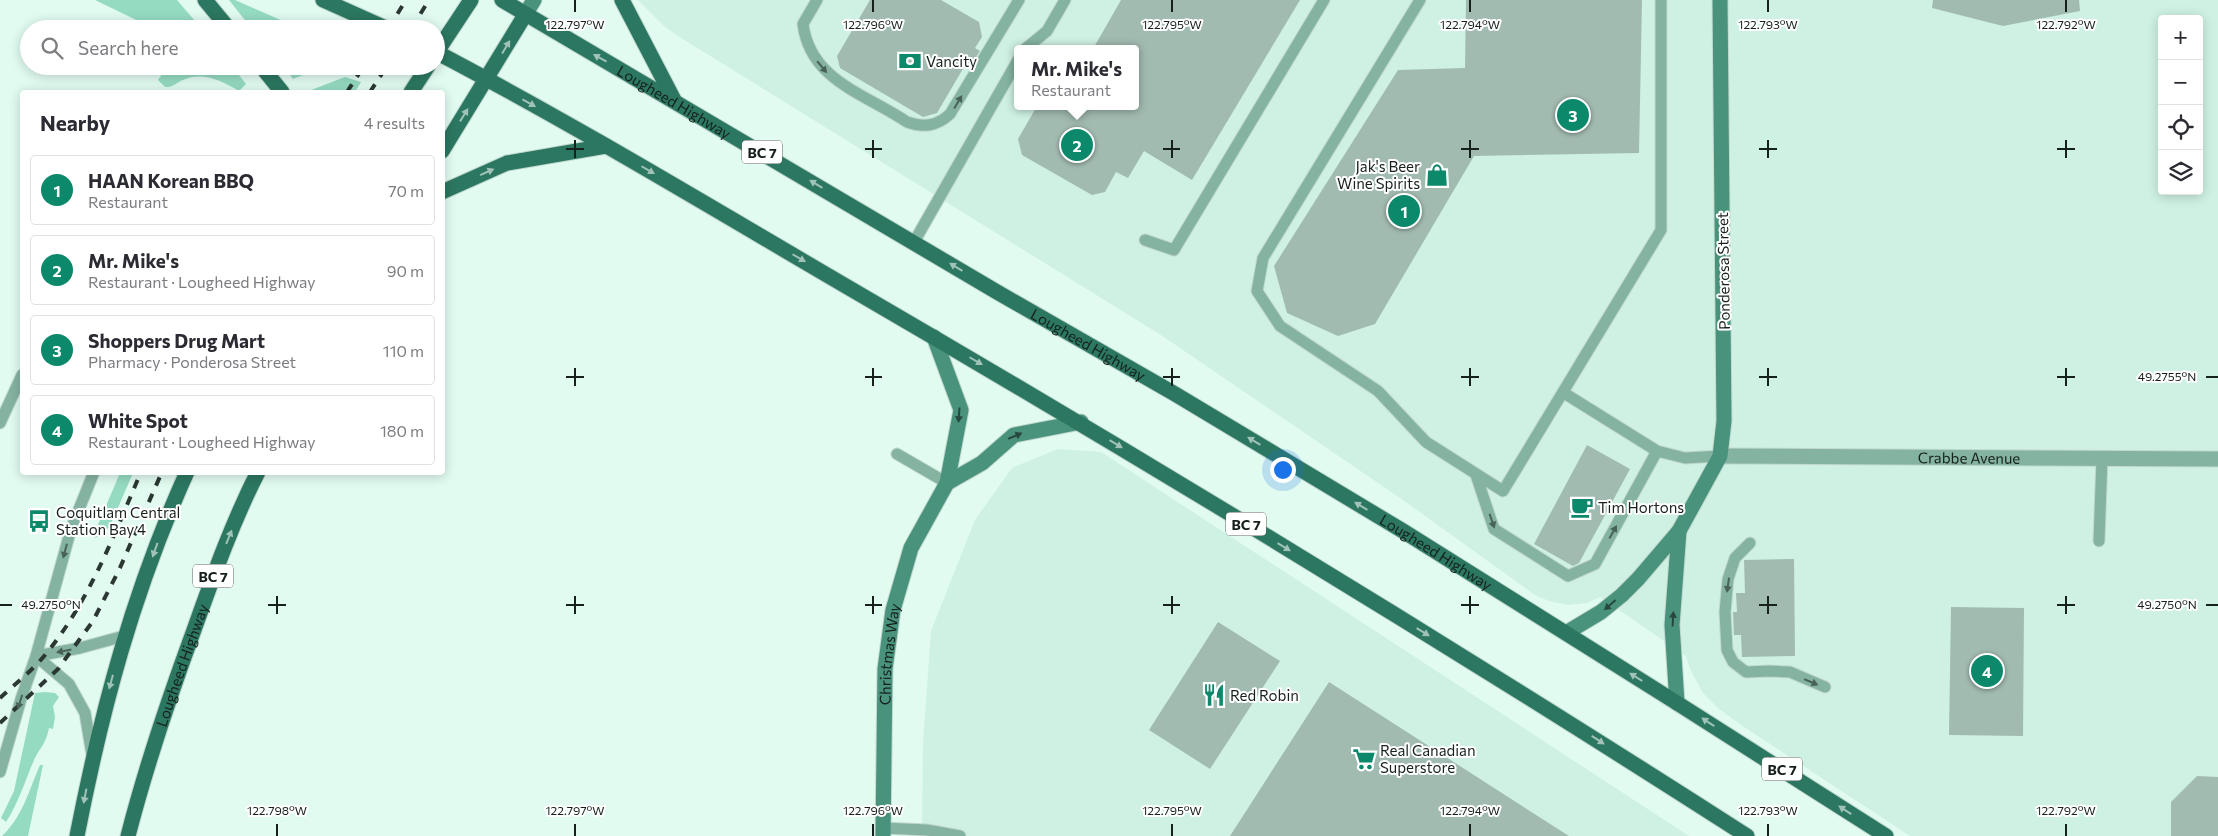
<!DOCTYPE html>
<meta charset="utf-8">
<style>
body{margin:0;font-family:Commissioner,sans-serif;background:#f7f7f7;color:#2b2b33}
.controls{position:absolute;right:15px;top:15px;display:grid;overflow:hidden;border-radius:5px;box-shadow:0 2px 12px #0003}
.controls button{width:45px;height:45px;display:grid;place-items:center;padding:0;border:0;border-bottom:1px solid #e1e1e2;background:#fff;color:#2b2b33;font:25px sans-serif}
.you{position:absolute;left:1282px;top:469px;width:18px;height:18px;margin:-12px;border:4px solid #fff;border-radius:50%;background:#1a73e8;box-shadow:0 0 0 8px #1a73e833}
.badge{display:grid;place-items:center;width:32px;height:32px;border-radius:50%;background:#0c886a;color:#fff;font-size:16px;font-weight:700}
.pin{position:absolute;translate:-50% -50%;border:2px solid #fff;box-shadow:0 1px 5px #0006}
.popup{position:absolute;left:1014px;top:45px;width:125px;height:65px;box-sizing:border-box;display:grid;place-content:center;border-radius:5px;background:#fff;filter:drop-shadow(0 1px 4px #0005);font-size:16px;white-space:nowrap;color:#7c7c81}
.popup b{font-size:19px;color:#2b2b33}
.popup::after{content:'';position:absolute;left:50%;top:100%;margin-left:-10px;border:10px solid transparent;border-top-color:#fff}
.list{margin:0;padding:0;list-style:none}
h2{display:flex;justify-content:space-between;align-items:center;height:65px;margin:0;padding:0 20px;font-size:21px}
h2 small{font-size:16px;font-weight:400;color:#7c7c81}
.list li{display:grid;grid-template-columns:32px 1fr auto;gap:15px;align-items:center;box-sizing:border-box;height:70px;margin:0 10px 10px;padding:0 10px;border:1px solid #e1e1e2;border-radius:5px}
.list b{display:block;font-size:19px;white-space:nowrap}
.list p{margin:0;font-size:16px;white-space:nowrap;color:#7c7c81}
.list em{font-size:16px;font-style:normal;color:#7c7c81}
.icon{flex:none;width:28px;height:28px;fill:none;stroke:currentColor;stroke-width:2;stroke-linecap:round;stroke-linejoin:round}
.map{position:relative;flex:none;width:2218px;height:836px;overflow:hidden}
.search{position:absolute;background:#fff;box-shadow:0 2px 12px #0003;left:20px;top:20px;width:425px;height:55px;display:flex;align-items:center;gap:12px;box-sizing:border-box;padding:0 18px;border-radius:28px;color:#7c7c81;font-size:19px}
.panel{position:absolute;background:#fff;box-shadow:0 2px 12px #0003;left:20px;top:90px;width:425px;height:385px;border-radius:5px}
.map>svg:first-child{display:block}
</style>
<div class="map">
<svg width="2218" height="836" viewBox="0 0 2218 836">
<rect width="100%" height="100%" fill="#e1fbf1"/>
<path fill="#cef1e3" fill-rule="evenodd" d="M638,0H2218V836H1910L1741,725L1719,709L1703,693L1690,669L1686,656L1600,597L1587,603L1568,605L1549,601L1535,595L1403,500L1161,335L678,36L664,26ZM2162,19H2199V191H2162ZM1018,49H1136V106H1018Z
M1058,449L1101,452L1689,836H922L923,744L931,631L975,520L1012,468Z"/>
<path fill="#95dbc2" d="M95,0H177L202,29H155Z
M229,0H235L301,29H252Z
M152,66H232L246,84L239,91C222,81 203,71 183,80C177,82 173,88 165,87L158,80L162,74Z
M283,66H326L293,79Z
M345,77L361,82L355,92H306Z
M120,473H133L110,526L104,533L95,538L94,534Z
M45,692L55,693L59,697L53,706L55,717L53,729L49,728C46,744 40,747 34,760C25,781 19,802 6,822L1,818L14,791L35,693Z
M40,765H43L28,836H2C23,816 29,790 40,765Z"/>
<path fill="#a2bbb1" d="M870,0H941L979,22L982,37L975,48L980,51L968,69L964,67L937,113L923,117L840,68L837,56Z
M1121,0H1300L1192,180L1144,151L1128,178L1116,172L1105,192L1092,195L1022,155L1018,139L1037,106H1136V49H1093Z
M1466,0H1642L1639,153L1474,156L1375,324L1338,336L1287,313L1274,266L1398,70L1465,68Z
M1933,0H2079L2080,11L2003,26L1932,8Z
M1587,445L1630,469L1579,563L1573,566L1534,544Z
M1794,559L1795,656L1742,657L1741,635H1734L1733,612H1737L1736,593H1745L1744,560Z
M1951,607L2024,608L2023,736L1949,735Z
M1218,622L1280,661L1210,769L1149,730Z
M1329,682L1569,836H1230Z
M2197,776L2218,777V836H2171V802Z"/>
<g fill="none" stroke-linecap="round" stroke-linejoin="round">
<defs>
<path id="lane" d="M817,0L803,24C810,81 866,94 907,122C924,128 937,126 950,114L1019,0
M1420,0L1263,258L1257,291L1280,326L1378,391L1426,442L1503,491L1661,230V0
M1025,49L1047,31L1065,0
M1145,240L1174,250L1324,0
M914,242L1018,60
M1564,393L1657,451L1685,458L1720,456
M0,423L22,375
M897,454L947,483
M1476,475L1494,529L1568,576L1595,564L1657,451
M2099,541L2102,458
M1750,543L1735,558L1728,579L1725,612L1727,650L1733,662L1746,672L1770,671L1790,672L1825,687
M36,656L69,684L85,713L92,755
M36,656L80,648L124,636
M0,772L21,699L36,656L71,529L94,472
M883,828L927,830L960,836"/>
<g id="street">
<path id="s1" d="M1720,456L2218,459"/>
</g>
<g id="secondary">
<path d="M525,15L534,0"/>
<path d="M947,483L982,463L1014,435L1081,422"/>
<path d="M1566,633L1601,612L1622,595L1638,579L1679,531L1720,456L1724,421L1720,0"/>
<path d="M1677,703L1672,625L1679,531"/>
<path id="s2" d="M883,836L885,669L893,610L911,548L947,483L961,410L934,337"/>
</g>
<g id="primary">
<path d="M205,0L229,29"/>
<path d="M323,0L388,29"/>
<path id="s3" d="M502,0L997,292L1175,394L1403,531L1677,703L1886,836"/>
<path d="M622,0L674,100"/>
<path d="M436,52C579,127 717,211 856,292C1157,467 1454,648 1747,836"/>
<path d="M436,53L471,0"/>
<path d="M261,66L282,92"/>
<path d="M411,92L428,66"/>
<path d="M442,151L525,15"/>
<path d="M442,192L507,163L606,146"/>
<path d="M77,836C102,708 133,592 187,472"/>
<path id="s4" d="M128,836C146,766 169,698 194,630C213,577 232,523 258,472"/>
</g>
</defs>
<use href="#lane" stroke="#c1d8cf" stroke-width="13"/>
<use href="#street" stroke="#c1d8cf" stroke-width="17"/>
<use href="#secondary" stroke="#c1d8cf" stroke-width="17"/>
<use href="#primary" stroke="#c1d8cf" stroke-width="17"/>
<use href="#lane" stroke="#85b3a2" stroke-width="11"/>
<use href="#street" stroke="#85b3a2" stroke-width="15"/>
<use href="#secondary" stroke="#49927b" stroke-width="15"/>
<use href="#primary" stroke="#2c7761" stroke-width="15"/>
<path stroke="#2b3732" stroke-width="4" stroke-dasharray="9 9" stroke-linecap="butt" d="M388,29L406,0
M411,29L429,0
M347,92L364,66
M370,92L387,66
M0,698C15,684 32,671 45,655C89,602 114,535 141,472
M0,723L58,669L93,621L119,570L162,472"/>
</g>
<defs><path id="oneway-solid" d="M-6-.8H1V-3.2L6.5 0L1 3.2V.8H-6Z" transform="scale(1.25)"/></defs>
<g fill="#a0c2b8">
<use href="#oneway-solid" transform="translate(506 47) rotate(-59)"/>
<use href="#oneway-solid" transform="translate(600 58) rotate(-151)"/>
<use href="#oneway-solid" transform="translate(529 103) rotate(29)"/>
<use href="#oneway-solid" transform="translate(464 115) rotate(-58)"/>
<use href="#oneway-solid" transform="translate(648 170) rotate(30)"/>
<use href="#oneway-solid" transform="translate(487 172) rotate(-24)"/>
<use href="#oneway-solid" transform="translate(816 184) rotate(-149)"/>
<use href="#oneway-solid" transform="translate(799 258) rotate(30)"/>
<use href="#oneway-solid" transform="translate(956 267) rotate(-149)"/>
<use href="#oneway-solid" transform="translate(976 361) rotate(30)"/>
<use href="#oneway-solid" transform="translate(1254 441) rotate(-149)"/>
<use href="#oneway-solid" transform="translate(1116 444) rotate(31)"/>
<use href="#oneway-solid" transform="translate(1361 506) rotate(-149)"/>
<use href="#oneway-solid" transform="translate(229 537) rotate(-68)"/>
<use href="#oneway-solid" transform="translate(1284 547) rotate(31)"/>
<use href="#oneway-solid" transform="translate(155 550) rotate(110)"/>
<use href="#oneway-solid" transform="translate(1423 632) rotate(31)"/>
<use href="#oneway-solid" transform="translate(1636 677) rotate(-148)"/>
<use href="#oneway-solid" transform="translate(111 682) rotate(105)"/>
<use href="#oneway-solid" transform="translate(1708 722) rotate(-147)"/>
<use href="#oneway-solid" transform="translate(1598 740) rotate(33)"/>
<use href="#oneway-solid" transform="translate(85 796) rotate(101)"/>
<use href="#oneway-solid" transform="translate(1845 810) rotate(-147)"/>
</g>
<g fill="#486258">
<use href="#oneway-solid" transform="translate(822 67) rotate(50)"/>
<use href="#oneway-solid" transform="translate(958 102) rotate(-59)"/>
<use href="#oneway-solid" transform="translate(1492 521) rotate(71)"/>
<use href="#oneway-solid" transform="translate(1613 532) rotate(-61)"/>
<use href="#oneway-solid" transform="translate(65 551) rotate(105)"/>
<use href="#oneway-solid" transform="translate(1728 585) rotate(98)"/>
<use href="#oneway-solid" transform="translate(64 651) rotate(169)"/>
<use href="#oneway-solid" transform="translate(1811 682) rotate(23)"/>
<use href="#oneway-solid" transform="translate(20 702) rotate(107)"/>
</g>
<g fill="#28483d">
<use href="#oneway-solid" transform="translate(959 415) rotate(94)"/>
<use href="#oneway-solid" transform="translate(1015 436) rotate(-23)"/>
<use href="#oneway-solid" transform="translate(1610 605) rotate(139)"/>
<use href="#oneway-solid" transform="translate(1673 619) rotate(-87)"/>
</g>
<path fill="none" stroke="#16201c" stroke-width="2" d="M575,0V12M873,0V12M1172,0V12M1470,0V12M1768,0V12M2066,0V12M575,140V158M873,140V158M1172,140V158M1470,140V158M1768,140V158M2066,140V158M566,149H584M865,149H882M1163,149H1180M1461,149H1479M1759,149H1777M2057,149H2075M575,368V386M873,368V386M1172,368V386M1470,368V386M1768,368V386M2066,368V386M566,377H584M865,377H882M1163,377H1180M1461,377H1479M1759,377H1777M2057,377H2075M2206,377H2218M277,596V614M575,596V614M873,596V614M1172,596V614M1470,596V614M1768,596V614M2066,596V614M0,605H12M268,605H286M566,605H584M865,605H882M1163,605H1180M1461,605H1479M1759,605H1777M2057,605H2075M2206,605H2218M277,824V836M575,824V836M873,824V836M1172,824V836M1470,824V836M1768,824V836M2066,824V836"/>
<defs>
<symbol id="bank-bare" viewBox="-9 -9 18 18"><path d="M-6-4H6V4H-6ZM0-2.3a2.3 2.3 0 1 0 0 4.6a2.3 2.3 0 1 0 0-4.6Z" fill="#0c886a" stroke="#fff" stroke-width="2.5" paint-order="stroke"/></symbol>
<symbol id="shop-bare" viewBox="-9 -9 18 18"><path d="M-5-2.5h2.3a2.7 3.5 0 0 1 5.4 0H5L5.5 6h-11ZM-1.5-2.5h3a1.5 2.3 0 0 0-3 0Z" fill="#0c886a" stroke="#fff" stroke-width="2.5" paint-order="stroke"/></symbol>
<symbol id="cafe-bare" viewBox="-9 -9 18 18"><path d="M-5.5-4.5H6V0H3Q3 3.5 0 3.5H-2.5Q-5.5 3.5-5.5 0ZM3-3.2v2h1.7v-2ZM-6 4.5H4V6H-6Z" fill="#0c886a" stroke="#fff" stroke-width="2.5" paint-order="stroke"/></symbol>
<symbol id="bus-bare" viewBox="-9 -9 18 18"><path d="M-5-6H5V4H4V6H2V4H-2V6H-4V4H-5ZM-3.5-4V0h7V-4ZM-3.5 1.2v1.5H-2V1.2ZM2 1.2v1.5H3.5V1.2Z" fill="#0c886a" stroke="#fff" stroke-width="2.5" paint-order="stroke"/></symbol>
<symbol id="restaurant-bare" viewBox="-9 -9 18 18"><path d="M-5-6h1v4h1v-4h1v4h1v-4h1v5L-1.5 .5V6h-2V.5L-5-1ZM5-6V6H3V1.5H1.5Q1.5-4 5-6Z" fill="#0c886a" stroke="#fff" stroke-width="2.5" paint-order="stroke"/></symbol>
<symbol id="supermarket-bare" viewBox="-9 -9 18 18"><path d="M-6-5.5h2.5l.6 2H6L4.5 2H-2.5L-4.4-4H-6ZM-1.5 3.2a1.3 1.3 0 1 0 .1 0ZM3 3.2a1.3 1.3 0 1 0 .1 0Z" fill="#0c886a" stroke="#fff" stroke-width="2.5" paint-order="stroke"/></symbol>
</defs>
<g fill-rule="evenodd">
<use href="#bank-bare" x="894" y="45" width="32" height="32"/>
<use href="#shop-bare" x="1421" y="159" width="32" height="32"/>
<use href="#cafe-bare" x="1566" y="491" width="32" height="32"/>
<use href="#bus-bare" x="23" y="505" width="32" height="32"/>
<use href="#restaurant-bare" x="1198" y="679" width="32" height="32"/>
<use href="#supermarket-bare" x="1348" y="743" width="32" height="32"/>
</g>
<g text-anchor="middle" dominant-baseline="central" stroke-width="4" stroke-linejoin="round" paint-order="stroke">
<g fill="#fff" stroke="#5c6360" stroke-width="1">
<rect x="742" y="140.5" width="40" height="23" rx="4"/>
<rect x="1226" y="512.5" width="40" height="23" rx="4"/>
<rect x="193" y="564.5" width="40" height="23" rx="4"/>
<rect x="1762" y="757.5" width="40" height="23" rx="4"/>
</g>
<g font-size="14" font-weight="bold" fill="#16201c">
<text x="762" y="152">BC 7</text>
<text x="1246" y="524">BC 7</text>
<text x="213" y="576">BC 7</text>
<text x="1782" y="769">BC 7</text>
</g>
<g font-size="15" fill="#16201c" stroke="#fff" text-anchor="start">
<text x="926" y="61">Vancity</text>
<text x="1420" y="166" text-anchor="end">Jak's Beer<tspan x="1420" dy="17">Wine Spirits</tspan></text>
<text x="1598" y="507">Tim Hortons</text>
<text x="56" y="512">Coquitlam Central<tspan x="56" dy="17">Station Bay 4</tspan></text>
<text x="1230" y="695">Red Robin</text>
<text x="1380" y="750">Real Canadian<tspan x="1380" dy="17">Superstore</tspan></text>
</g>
<g font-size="15" fill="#16201c" stroke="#fff">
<text stroke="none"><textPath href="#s3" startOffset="200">Lougheed Highway</textPath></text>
<text transform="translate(1723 271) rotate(-91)">Ponderosa Street</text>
<text stroke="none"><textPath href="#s3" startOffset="680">Lougheed Highway</textPath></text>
<text stroke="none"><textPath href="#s1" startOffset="249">Crabbe Avenue</textPath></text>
<text stroke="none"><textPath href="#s3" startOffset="1085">Lougheed Highway</textPath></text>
<text stroke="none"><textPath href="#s2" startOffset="182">Christmas Way</textPath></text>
<text stroke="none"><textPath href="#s4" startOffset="179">Lougheed Highway</textPath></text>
</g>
</g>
<g font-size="12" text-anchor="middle" fill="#16201c" stroke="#fff" stroke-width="4" stroke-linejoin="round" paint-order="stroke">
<text x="575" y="29">122.797°W</text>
<text x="873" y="29">122.796°W</text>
<text x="1172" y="29">122.795°W</text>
<text x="1470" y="29">122.794°W</text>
<text x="1768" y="29">122.793°W</text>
<text x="2066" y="29">122.792°W</text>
<text x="2167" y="381">49.2755°N</text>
<text x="51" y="609">49.2750°N</text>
<text x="2167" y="609">49.2750°N</text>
<text x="277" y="815">122.798°W</text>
<text x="575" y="815">122.797°W</text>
<text x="873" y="815">122.796°W</text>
<text x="1172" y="815">122.795°W</text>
<text x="1470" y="815">122.794°W</text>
<text x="1768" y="815">122.793°W</text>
<text x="2066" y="815">122.792°W</text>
</g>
</svg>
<div class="controls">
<button>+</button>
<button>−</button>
<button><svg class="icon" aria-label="locate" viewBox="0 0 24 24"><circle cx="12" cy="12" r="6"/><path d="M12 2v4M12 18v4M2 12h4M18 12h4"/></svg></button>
<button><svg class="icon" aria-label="layers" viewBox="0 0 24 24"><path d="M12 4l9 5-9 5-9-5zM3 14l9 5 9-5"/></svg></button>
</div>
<div class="you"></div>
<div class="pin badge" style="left:1404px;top:211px">1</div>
<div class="pin badge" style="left:1077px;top:145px">2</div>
<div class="popup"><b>Mr. Mike's</b>Restaurant</div>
<div class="pin badge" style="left:1573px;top:115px">3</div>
<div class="pin badge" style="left:1987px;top:671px">4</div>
<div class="search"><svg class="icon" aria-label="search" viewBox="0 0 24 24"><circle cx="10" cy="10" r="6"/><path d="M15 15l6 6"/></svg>Search here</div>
<section class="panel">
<h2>Nearby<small>4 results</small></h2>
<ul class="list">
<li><span class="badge">1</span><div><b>HAAN Korean BBQ</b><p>Restaurant</p></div><em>70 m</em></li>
<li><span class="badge">2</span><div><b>Mr. Mike's</b><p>Restaurant · Lougheed Highway</p></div><em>90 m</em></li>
<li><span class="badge">3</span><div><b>Shoppers Drug Mart</b><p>Pharmacy · Ponderosa Street</p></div><em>110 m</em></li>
<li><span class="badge">4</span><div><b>White Spot</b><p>Restaurant · Lougheed Highway</p></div><em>180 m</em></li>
</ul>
</section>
</div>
